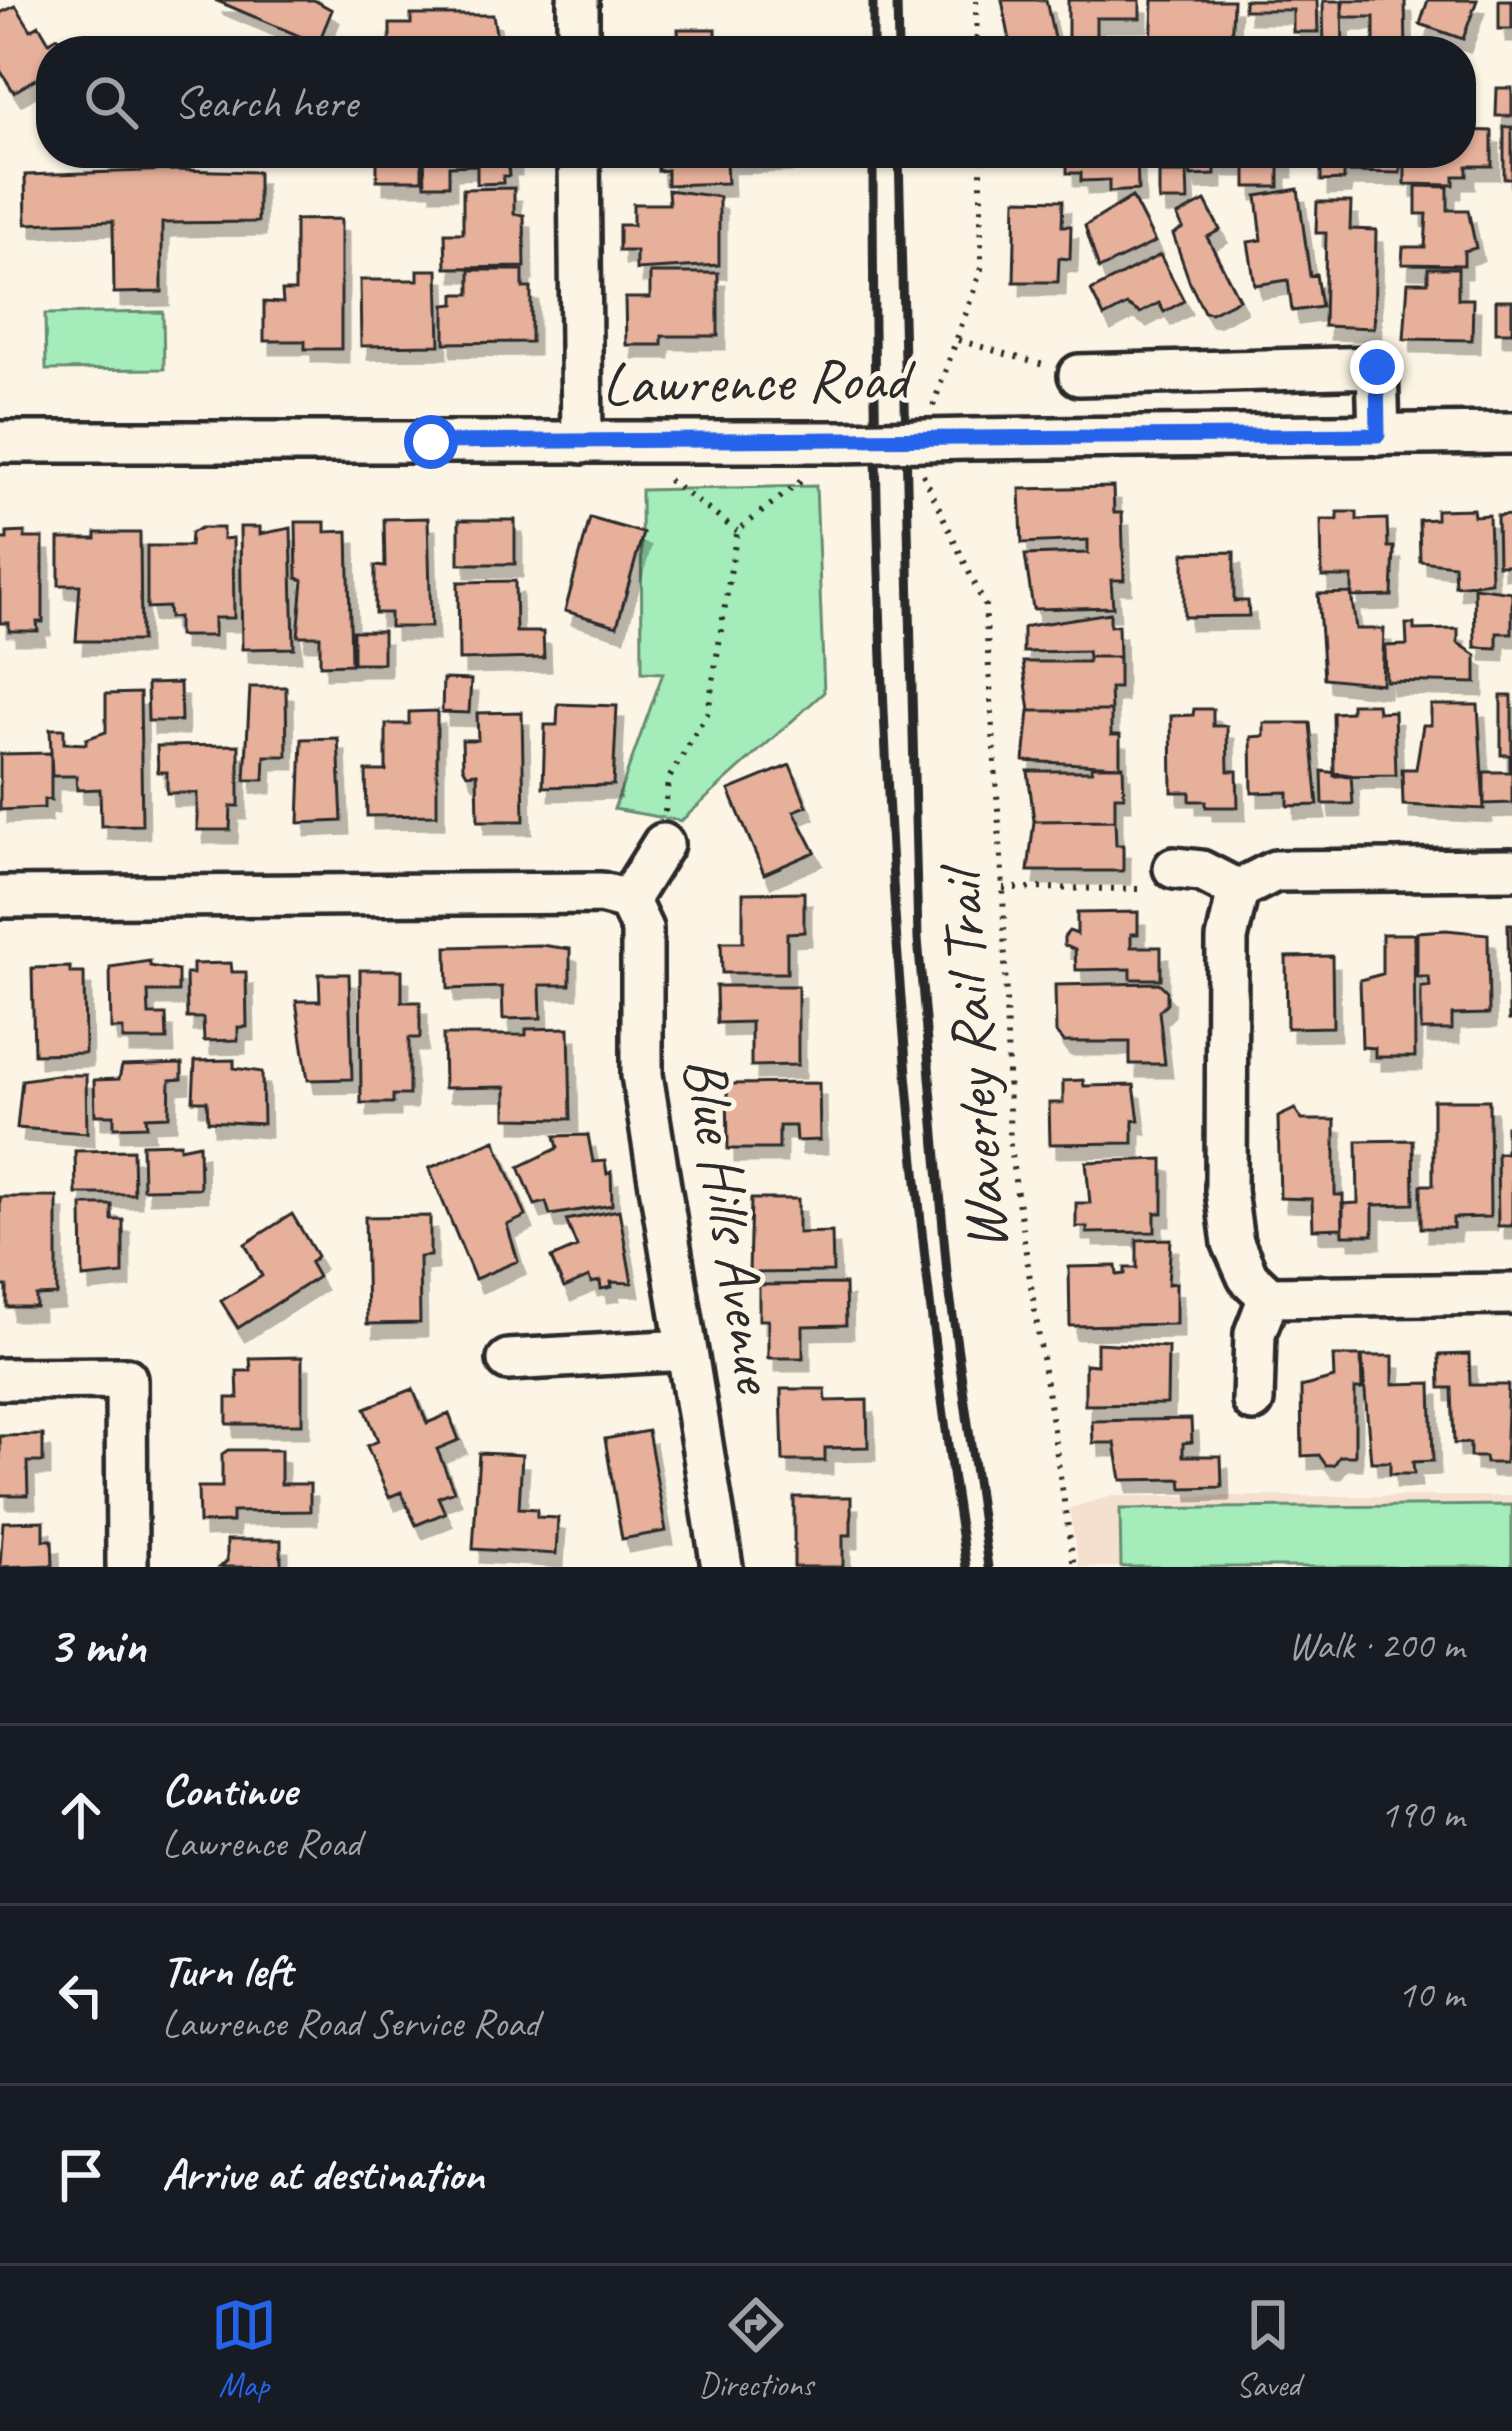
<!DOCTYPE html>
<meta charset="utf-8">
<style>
body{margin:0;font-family:Caveat,sans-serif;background:#242831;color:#f1f3f6}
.stop{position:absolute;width:36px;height:36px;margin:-27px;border:9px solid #2563eb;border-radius:50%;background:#fff}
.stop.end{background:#2563eb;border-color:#fff;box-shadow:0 3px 12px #0008}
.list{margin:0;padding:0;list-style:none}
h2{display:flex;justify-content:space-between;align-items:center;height:156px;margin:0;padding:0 48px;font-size:51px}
h2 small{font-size:39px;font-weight:400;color:#9ea1a6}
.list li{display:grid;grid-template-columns:78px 1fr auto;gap:36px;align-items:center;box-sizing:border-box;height:180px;padding:0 48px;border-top:3px solid #363941}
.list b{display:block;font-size:45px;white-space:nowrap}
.list p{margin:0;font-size:39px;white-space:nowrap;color:#9ea1a6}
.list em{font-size:39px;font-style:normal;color:#9ea1a6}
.icon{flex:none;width:66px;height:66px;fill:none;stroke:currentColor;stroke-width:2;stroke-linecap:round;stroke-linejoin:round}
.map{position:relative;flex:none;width:1512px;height:1567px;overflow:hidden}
.search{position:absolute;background:#171b24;box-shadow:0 3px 9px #0004;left:36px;right:36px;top:36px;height:132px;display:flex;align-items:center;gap:30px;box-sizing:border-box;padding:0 42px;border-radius:48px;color:#9ea1a6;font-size:45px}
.sheet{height:696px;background:#171b24}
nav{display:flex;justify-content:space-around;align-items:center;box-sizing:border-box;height:168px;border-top:3px solid #363941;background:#171b24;font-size:33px;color:#9ea1a6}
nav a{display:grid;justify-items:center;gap:6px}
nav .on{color:#2563eb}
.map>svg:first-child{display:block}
</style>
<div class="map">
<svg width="1512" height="1567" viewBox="0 0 1512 1567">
<defs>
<filter id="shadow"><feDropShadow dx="7" dy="13" stdDeviation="0" flood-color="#0004"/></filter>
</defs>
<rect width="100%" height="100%" fill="#fcf5e5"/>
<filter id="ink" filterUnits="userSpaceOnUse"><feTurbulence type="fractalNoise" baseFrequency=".00833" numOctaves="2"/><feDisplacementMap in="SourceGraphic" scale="24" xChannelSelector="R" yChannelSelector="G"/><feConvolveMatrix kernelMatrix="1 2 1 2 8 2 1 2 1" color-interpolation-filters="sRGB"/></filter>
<g filter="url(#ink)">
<path fill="#f5e0cf" d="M1112,1496H1512V1567H1079L1069,1508Z"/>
<path fill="#a4edbb" stroke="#688c73" stroke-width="3" d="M163,312L164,369L46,370L45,314Z
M816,486L824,692L681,821L614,809L663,673L642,672L641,490Z
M1512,1505V1567H1121L1120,1509Z"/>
<path fill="#e6b09b" stroke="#2b2b2b" stroke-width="3" filter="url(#shadow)" d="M215,0H314L332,10L318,44Z
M1002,0H1046L1056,48L1012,51Z
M1068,0H1140V18H1096V51H1068Z
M1153,0H1233L1231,51L1151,48Z
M1244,0H1317L1318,32H1293V10H1244Z
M1343,0H1405L1406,51H1374V17H1343Z
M1428,0H1477L1463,39L1420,24Z
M1499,0H1512V29H1499Z
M1323,1H1342L1343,51H1324Z
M16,6L31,30L39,25L49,42L58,37L67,51H51V70L14,92L0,70V13Z
M411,15H493L499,51H390V24H411Z
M678,29H716V51H679Z
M1413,42H1433V51H1413Z
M279,45V51H232V46Z
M1497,88H1512V116H1496Z
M1504,127H1512V178H1504Z
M1461,130L1492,131V166H1467V176H1454V185L1405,184V154L1461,153Z
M377,153H422V180H377Z
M424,153H514V162H508L509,176H503V183L477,184V165L449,166V185H425Z
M657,153H783L784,158L726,160L727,183L667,185V170L658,171Z
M1067,153H1137L1138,190L1109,192V180L1081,181V173H1067Z
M1169,153H1285V164H1279V187H1246V163H1215V175L1191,176L1190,170H1170Z
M1311,153H1400V173L1344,172V180L1321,181V155Z
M176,170L258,172V222L162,223V292L114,293L113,221L26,224L25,175Z
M1159,173H1187L1188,201H1159Z
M1416,186L1448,187V210H1468L1476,248L1464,251V265L1402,264L1403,247H1425L1427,214H1416Z
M514,188V214L524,215L525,267L446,268L445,233H463V189Z
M1298,189L1310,276L1316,274L1321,307L1292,311L1288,280L1255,285L1248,242L1262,240L1257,196Z
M668,190L719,197V265L636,270V251H619V225H633V204H669Z
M1132,197L1155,242L1099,269L1085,226Z
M1016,199L1063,200L1062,226H1071L1070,259L1059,258L1058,282H1014Z
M1205,201L1220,230L1207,237L1239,299L1211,313L1204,312L1190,283L1173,234L1183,228L1177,216Z
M1317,202H1351L1350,229L1376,230L1374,328L1324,326L1326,233H1316Z
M341,219V349H305V341H264V302L283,303L282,291H295V220Z
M1160,255L1184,301L1164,312L1159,303L1140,313L1127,305L1104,317L1091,291Z
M1428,268H1458V299H1473L1472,340L1404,339L1408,282H1428Z
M418,270H438L440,345L361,346L360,280H418Z
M470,270H523V288H531V342L445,343V305L455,304V294H470Z
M650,273H718V336H662V345H626L625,298H650Z
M1496,300H1512V332H1496Z
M1113,487L1114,513H1122L1124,580H1111L1113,607L1033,609L1025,555L1088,553V540L1022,543L1020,489Z
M1473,509L1474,516L1489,515L1491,582L1455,586L1454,565L1420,561L1419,520L1436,519V510Z
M1338,512H1357V520L1387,519L1388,547H1394L1392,596L1352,597V577H1322L1321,520H1338Z
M1512,515V565H1498L1497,516Z
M428,518L431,627H390V613H375V566L385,567L384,519Z
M590,518L643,533L617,626L565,611Z
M459,520H515V564H459Z
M296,522H325V532L348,531L351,664L320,665V636H298L303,580L297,578Z
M240,527H260V534L291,528L294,648L242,649Z
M201,528H223V539L233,538L234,618H214V636H178V617L169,618L168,607L147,608V546H190L191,533Z
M25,532V538H43V622H37L38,631H9V623H0V539H7V533Z
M96,533H140L141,641H76L80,585H59V539H96Z
M1234,552V601H1248L1249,616L1184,617V553Z
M515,581L516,632H543L544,658L459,660L458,582Z
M1474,587L1512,592V633H1497V648L1475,647Z
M1351,593L1356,629H1384L1382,684L1324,678L1318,594Z
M1110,613V626L1118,625L1119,657H1088L1087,651L1023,652V628L1028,626Z
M1406,624H1414V630L1458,629V643L1476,655V683L1386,681L1385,646L1407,645Z
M353,631H383V663H353Z
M1088,657H1119V688H1110L1111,711H1030L1023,662H1088Z
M443,679L471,680L469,713L442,712Z
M180,683L181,721H148L147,684Z
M250,687H286L287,756H265L264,780H245Z
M140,693L142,825L101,826L100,789L77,790L76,776H52L50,729H64V743L86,744V739L106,732V694Z
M1501,696H1512V803L1484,804V772H1510V755H1501Z
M558,704L617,706L613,785L543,787L545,725H557Z
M1351,704H1377L1378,712L1394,711L1396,775L1334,776L1333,713L1351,712Z
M1431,705H1478L1484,809L1403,805L1402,769H1416L1423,725H1431Z
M1194,709H1213V726H1227L1228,771H1237L1238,807H1206V801H1190V792H1172L1171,716L1193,715Z
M437,711V815L367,816L366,771H386V724H409V712Z
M1029,711H1111V735H1120V766L1024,761Z
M522,712L524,821H478L477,773L467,774L463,767L462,740H478L477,713Z
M1264,723H1310L1318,805L1288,806V792L1252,793L1251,737L1264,736Z
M338,738L342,821L299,823L302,739Z
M239,745V806H231L230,830H197V793H167V772H158L157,746Z
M51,753V800L44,799V808L0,810V754Z
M790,765L807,806L794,811L815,852L764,874L729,790Z
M1091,766H1123L1124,796H1115V820L1034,821L1028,771H1092Z
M1322,771L1351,775L1353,804H1323Z
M1115,820L1116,845H1123V871H1028L1034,821Z
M804,892V932L787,933V973H722L721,942H743V893Z
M1138,912V934H1131V947H1161V979H1131V969L1076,970L1075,950L1064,945V937L1069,931L1077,934V913Z
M1508,924H1512V1020H1509Z
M1446,930L1488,934L1489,1014L1452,1015V1030H1421V987H1430L1429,977H1417V932Z
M1382,934H1414L1415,1057H1375V1048L1362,1047L1360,980L1382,974Z
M540,945L570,949V985H540L541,1018L503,1019L502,987L448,989L447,947Z
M1332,956L1333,1027L1287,1028L1286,957Z
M150,961V966L178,971V992H148L149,1015H166L167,1040H123V1029H111L110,967Z
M231,963L232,972H246L247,1027H238V1040L204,1041L203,1018H187L186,974H193V964Z
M70,967V973H84L85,1053L34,1054L32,968Z
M360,970H402V1002H420V1038H409V1095H393V1103H361Z
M319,974H349L352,1079L308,1080L296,1001H320Z
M1159,983L1167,991V1003L1159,1011L1165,1064H1130V1042H1064L1056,1033L1055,985Z
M716,986H798V1065L751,1066V1022L717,1023Z
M569,1028L571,1119L506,1118V1087L444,1088L443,1035H526V1029Z
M234,1060V1068L262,1072L263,1124L208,1121L207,1101H193L195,1061Z
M182,1064V1079L170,1080L169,1116L146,1117L147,1126L114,1127V1115H95L94,1080L119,1079L122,1066Z
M56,1075H86L87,1133L17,1128L22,1080Z
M1083,1080L1084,1086L1134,1085L1139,1121L1133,1120V1143L1050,1144L1049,1103H1063V1081Z
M819,1083L820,1140L796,1141L795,1126H779V1149H728L727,1084Z
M1433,1100H1489L1490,1217L1453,1218V1228H1421V1185H1433Z
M1295,1109L1302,1120H1335V1195H1343V1228L1313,1229L1312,1199L1280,1198L1278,1117Z
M1506,1126H1512V1226H1498L1497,1153H1506Z
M588,1135L593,1162L605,1161L607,1174L611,1172L612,1205L550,1215L546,1202L535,1205L519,1167L558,1148L555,1136Z
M495,1140L526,1216L507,1225L518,1261L475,1279L429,1168Z
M1413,1140L1414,1204L1373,1205V1235H1343L1342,1204L1358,1203L1357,1141Z
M180,1143V1148L199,1144L200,1188L143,1189L142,1144Z
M133,1150L134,1194H76L75,1151Z
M1163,1159V1213H1155V1232L1087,1233V1227H1076V1203H1090L1086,1162Z
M0,1197H57V1295L36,1296V1307H7V1286H0Z
M751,1199H798V1233L832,1232L833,1272L749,1273Z
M82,1205H112V1220H123V1274L83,1278Z
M619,1210L632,1283L611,1282L612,1287L601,1289L600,1281L591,1283L589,1277L564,1288L551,1258L577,1247L566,1220Z
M292,1214L317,1256L310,1263L318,1277L238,1328L221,1301L262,1276L245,1244Z
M430,1216V1256L419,1257L420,1323L367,1324L365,1217Z
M1171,1239L1168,1284L1176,1283V1324L1070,1326L1069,1267L1116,1266L1117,1275L1125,1274V1268H1137V1240Z
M845,1284L846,1325L803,1326V1358H768V1320H759V1285Z
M1097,1343L1168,1347L1167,1404L1085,1405V1364L1097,1365Z
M1469,1354L1470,1385H1508L1505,1463H1486L1485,1457H1470V1443L1454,1444L1452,1388H1440L1439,1355Z
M1333,1356H1361L1362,1389H1355V1456H1340L1334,1465H1326L1319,1455L1302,1456L1301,1387L1334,1378Z
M1362,1356H1393V1384L1431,1383L1433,1461L1413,1462L1414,1474H1390V1462H1371Z
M302,1357V1424H227V1398H238L237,1371H251L250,1358Z
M413,1389L427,1423L449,1414L459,1440L437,1449L454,1491L438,1497L445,1513L416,1525L401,1492L389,1497L384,1486L367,1446L378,1441L365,1408Z
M781,1389H825L826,1401L867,1400L868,1447L825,1448V1461H783Z
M1191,1419L1192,1442L1183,1443V1456H1221L1222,1487L1182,1488L1181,1479L1121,1480L1115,1443H1093L1092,1421Z
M648,1431L666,1531L622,1539L605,1439Z
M43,1435V1462H27L28,1495H0V1436Z
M228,1450H281V1484H310V1511L232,1512V1522L199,1523L198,1487H222V1454Z
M479,1453L522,1455L519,1508L537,1509V1517L558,1518L556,1554L473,1549Z
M794,1497H851V1535H843V1567H794Z
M44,1521V1540H52L53,1565L0,1567L3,1522Z
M227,1540H281V1565L306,1567H220L227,1561Z"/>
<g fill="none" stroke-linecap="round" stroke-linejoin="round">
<defs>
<path id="minor" d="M578,0V51
M579,153L582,443
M1079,375L1377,367L1379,435
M968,439L1512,433
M0,442H840
M1174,868L1201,871L1238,890
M1512,869L1275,871L1238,890L1227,939L1226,1191L1233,1243L1248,1277L1269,1297L1512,1294
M0,897L601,893L628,900L642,929V1075L722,1567
M628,900L663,844
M508,1360L686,1350
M0,1379L126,1378L127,1567
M1253,1401L1255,1333L1269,1297"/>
</defs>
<use href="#minor" stroke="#2b2b2b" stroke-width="48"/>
<path stroke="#2b2b2b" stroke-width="6" stroke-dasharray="3 9" stroke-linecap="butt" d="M976,0L977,51
M958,340L1047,366
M933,406L981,270V153
M923,474L985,606L1003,888L1010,1148L1074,1567
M668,480L737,531
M665,812L668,780L708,712L737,531L805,478
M1003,888L1145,889"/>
<use href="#minor" stroke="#fcf5e5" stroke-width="39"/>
<path stroke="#2b2b2b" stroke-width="9" d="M897,0L898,51
M873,51V0
M873,153C873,627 892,1098 966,1567
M899,153L918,939L947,1273L988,1567"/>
<defs>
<path id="minor-bridge" d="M840,442L968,439"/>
</defs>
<use href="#minor-bridge" stroke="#2b2b2b" stroke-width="48" stroke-linecap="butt"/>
<use href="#minor-bridge" stroke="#fcf5e5" stroke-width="39"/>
</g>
</g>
<g fill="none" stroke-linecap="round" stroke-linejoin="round" filter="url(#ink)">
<path stroke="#2563eb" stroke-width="15" d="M431,442L1378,435L1377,367"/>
</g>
<g text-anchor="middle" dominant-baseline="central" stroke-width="10" stroke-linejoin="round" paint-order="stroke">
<g font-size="60" fill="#2b2b2b" stroke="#fcf5e5">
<text transform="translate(755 381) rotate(-1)">Lawrence Road</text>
<text transform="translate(973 1062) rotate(-94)">Waverley Rail Trail</text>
<text transform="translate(731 1224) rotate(81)">Blue Hills Avenue</text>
</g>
</g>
</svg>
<div class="stop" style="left:431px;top:442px"></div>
<div class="stop end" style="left:1377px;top:367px"></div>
<div class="search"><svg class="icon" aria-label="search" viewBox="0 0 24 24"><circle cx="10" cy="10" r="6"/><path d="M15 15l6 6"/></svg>Search here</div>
</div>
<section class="sheet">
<h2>3 min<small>Walk · 200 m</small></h2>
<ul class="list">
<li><svg class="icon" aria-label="ahead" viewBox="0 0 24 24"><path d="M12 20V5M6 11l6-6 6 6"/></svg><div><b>Continue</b><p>Lawrence Road</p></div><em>190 m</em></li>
<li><svg class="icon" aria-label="left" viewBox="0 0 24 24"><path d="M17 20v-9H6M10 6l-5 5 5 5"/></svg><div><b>Turn left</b><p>Lawrence Road Service Road</p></div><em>10 m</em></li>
<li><svg class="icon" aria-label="arrive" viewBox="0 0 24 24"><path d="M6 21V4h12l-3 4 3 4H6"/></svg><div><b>Arrive at destination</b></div></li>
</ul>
</section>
<nav>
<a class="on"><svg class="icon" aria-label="map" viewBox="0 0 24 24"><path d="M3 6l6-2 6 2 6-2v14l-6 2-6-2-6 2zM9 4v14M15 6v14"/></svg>Map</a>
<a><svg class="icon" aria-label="directions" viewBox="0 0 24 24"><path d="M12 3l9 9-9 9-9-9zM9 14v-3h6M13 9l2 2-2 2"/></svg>Directions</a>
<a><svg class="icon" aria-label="saved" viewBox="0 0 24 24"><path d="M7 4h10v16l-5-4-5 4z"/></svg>Saved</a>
</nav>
